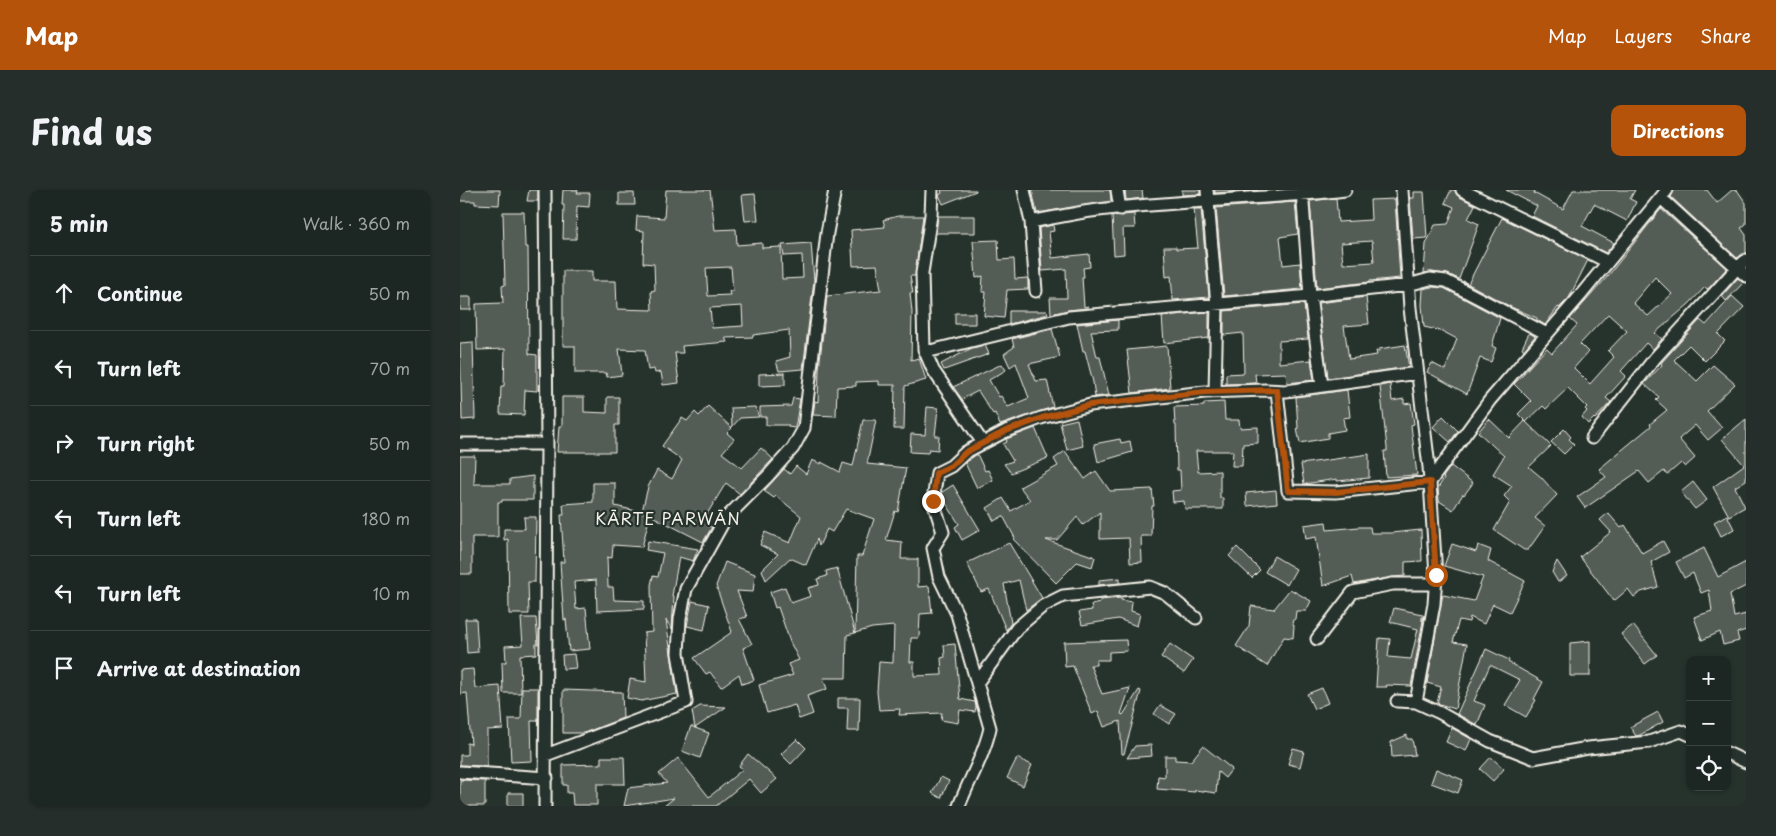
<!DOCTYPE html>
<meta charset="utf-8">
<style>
body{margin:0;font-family:"Playpen Sans",sans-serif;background:#252e2a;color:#f1f3f6}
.controls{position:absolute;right:15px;bottom:15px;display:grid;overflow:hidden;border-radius:10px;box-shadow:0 1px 4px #0004}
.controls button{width:45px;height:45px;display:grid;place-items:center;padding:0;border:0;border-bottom:1px solid #3a4340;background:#1c2622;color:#f1f3f6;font:25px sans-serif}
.stop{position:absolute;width:15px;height:15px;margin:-11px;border:4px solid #b45309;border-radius:50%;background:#fff}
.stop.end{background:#b45309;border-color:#fff;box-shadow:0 1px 5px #0008}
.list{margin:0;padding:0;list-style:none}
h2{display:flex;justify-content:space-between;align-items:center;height:65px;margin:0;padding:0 20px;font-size:21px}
h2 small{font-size:16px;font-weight:400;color:#a0a5a5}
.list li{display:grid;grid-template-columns:32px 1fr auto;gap:15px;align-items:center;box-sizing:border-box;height:75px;padding:0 20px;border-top:1px solid #3a4340}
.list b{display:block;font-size:19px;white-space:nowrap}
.list em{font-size:16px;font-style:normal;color:#a0a5a5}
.icon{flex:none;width:28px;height:28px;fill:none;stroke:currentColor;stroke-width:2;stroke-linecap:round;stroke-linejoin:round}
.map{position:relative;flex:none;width:1286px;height:616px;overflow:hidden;border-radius:10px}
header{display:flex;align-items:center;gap:30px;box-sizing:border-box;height:70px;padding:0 25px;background:#b45309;color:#fff}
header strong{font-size:24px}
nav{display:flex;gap:28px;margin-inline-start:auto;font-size:18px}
.intro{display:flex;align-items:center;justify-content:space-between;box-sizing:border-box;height:120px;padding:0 30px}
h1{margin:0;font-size:35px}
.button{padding:12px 22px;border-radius:10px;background:#b45309;color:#fff;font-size:18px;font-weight:700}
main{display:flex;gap:30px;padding:0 30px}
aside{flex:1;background:#1c2622;border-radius:10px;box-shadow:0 1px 4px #0004}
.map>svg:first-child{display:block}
</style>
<header>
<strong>Map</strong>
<nav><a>Map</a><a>Layers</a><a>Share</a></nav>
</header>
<div class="intro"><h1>Find us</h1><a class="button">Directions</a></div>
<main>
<aside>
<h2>5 min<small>Walk · 360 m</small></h2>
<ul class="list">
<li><svg class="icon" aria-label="ahead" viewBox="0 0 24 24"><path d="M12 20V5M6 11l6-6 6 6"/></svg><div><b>Continue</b></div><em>50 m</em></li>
<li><svg class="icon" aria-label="left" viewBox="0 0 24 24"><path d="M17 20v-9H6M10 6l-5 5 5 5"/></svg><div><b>Turn left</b></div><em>70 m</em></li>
<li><svg class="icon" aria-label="right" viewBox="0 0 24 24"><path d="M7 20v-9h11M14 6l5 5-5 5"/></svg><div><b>Turn right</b></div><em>50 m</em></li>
<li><svg class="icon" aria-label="left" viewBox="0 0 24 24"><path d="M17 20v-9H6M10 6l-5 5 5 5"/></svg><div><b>Turn left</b></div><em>180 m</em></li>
<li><svg class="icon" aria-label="left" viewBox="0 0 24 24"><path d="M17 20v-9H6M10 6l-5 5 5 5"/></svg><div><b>Turn left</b></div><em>10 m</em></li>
<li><svg class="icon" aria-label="arrive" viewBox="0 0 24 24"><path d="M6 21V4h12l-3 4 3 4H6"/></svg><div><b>Arrive at destination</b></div></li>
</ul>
</aside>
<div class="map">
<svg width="1286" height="616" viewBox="0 0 1286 616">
<rect width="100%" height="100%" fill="#26332d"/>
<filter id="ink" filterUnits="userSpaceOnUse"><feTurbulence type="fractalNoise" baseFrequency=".02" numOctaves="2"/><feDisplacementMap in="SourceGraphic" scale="10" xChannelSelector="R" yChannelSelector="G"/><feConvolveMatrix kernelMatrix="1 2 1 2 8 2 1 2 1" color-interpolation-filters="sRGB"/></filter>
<g filter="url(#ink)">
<path fill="#525c55" stroke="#f4f1e8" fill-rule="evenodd" d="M0,0H40L39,15L15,14V11H0Z
M69,0H78V11H67Z
M103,0H118L117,3H130L129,17L117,16L116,49H103L104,15H102Z
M206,0H250L255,40L276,39L277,55L302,53V58L321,57L322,89L343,88L342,65L324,66L322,55L351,53L354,90L343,179L319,181L316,171L330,167L329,140L293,145V147L265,148L267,152L222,156L223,163H215L219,193L203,195L201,182L195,183L194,179L188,180L185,160L159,159L162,185L147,187L146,183H115V156H103V81H132V91H156L157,119L192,120L191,101L195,100L194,74L183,73L184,41L176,40L177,26L204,28ZM271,77L273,101H269L270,105L248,106L246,78ZM282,116L283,136L252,138L250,118Z
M481,0H516V1L483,14L479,5L482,3Z
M572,0H650L651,11L577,23Z
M665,0H682L683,8L666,10Z
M722,0H740V4L722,5Z
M755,0H798L755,3Z
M991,0H995L998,6L1015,15L1008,29L1019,34L999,89L987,84L971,82L964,83L966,54L975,35L988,34L994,17L985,13Z
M1046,0H1075L1074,3L1103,19L1113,0H1175L1170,9L1176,12L1167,31L1134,14L1122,36L1154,53L1146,63L1072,26L1077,16Z
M1214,0H1247L1257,13L1272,0H1277L1286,13V34L1281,38L1286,45V63L1277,68L1211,7Z
M954,2H964L967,48L953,49L950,8H954Z
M159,3H174L175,15H159Z
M295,4L298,30L285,31L282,5Z
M876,8L878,32L911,30L910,10L935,9L940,88L909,91V92L857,98L850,11ZM912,51L914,72L883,74L881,53Z
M835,12L838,44L820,47L823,75L840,73L842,99L764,106L756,18Z
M734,19H741L749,107L713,110L711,86L706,87L704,57H716V59L738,58Z
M1201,19L1267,78L1249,98L1247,99L1245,97L1229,114L1195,143L1202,149L1193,159L1186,153L1161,181L1166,186L1146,208L1151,212L1135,229L1134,228L1128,234L1122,227L1127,221L1125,219L1127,217L1108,198L1086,219L1083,216L1066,232L1058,224L1071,211L1054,194L1064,184H1063L1071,175L1087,158L1092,163L1117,135L1110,129L1148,86ZM1195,87L1212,104L1188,126L1173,113ZM1148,124L1167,141L1148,161L1154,167L1130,194L1114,178L1128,162L1120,154Z
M43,22H64L65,57H68L69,164L77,165V201L65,200L64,225L40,224L41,196H44L45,159L17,160L16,114L43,113L42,96L45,95Z
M674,24L675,38H663L664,64L654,65L652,26Z
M438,26H463L455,86H450L453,103H450L452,122L451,170L459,168L466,190L445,196L444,239H434L435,195H419V191L396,192V196L377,197L376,226L353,225L355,211L358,212L359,179L367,106L421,100L417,75L393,76L391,40L425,37L423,30Z
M478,26H515V43H476Z
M1042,28L1128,70L1109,108L1099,118L1098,117L1085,135L1077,130V128L1051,117L1003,91L1008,94Z
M593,35L594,41L589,42L592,68L629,64L630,77L623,78L624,87H622L624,117L628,116V118L608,120L591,124L590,108H607L606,79L582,81L579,38Z
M538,50L539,70L554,69L555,89L568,88V99L547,100L544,128L524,126L526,102H522L523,86L516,88L513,51Z
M1278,88L1283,93L1266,111L1262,106Z
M971,97L984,98L1040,128L1032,156L1036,158L1031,172L1020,168L1007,204L967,182L972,173L985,180L997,149L982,141L964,137L962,115L963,99Z
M1272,106L1284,117L1258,144L1265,151L1245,171L1229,155L1214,170L1237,191L1253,175L1275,194L1247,221L1262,238L1248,250L1235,235L1219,249L1235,268L1225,277L1221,273L1207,285L1204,281L1189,293L1179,281L1125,318L1117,307L1146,287L1139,279L1191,236L1190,234L1207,220L1196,210L1199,207L1184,194L1202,175L1201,173L1240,130L1246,135Z
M0,107H11V120H0Z
M906,107L909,134L884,136L889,169L917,165L916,161H919V159L945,155L949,177L868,188L858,113Z
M844,114L848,149L819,151V173L851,170L854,190L827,193L826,183L795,184L796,193L766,194V184L784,183L783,143L764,145V121Z
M549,121H587L588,124L549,134Z
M749,122V148L704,153L702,126Z
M495,123H515V134H495Z
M658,130V140L631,141L637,167H640L649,205L635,207L633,192L625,161H623L617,134Z
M592,139L600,167L569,174L576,191L587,190L593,217L540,235L535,223L533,224L518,201L502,209L493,197L542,174L546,180L529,190L539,207L541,206L548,217L569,208L556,173L550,177L544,164L554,157L552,149Z
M1069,143L1075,146L1064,160L1062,158Z
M13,152L15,229L2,230L0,153Z
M525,155L529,164L484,180L481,174L512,158Z
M707,156L710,198L672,203L667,160Z
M325,183V195L299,196V184Z
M930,194L932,211L944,209V214L951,213L954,234L951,235L957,285L926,287L924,261H927V258L920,196Z
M887,200L890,227L883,228L885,240L868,243V248L840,253L837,239L838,238L836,207Z
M102,207H124V222L147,223V207H159V235H155V262H97L99,236H102Z
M333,208L340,209L335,238L328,237L329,235H306V227H300V217L331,216Z
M764,212L765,230H779L780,238L798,237V253L783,254L782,276H772L773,261H736L738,282L760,281V308H763V319H725L724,311L713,312L712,301L721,300L720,280H717L716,235H715L714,217L744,216V213Z
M248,216L272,238L267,243L274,249L262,263L282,278L301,258L313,269L280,304L266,293L247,324L251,325L247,336L252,337L243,352L190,325L182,357L153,355L152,368L147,367L148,397H153L154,410L184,411V419L137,421L136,390L114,392L116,419L126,418L130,459L109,461L106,429L104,430L100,372H104L101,325H104L103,314L133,312V293H155V316L185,323L182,321L188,297L197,280L212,289L222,270L202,256L222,228L227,231L235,222L239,226Z
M295,217L299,227L280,228L272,237L271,218Z
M467,217L478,218L475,246H479L478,260L469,259L468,263L450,262L451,244L465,245Z
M983,226L998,241L990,252L973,237Z
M617,229L623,256L607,260L600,233Z
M1029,229L1049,248L1065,231L1091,256L1069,277L1081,287L1097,305L1075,328L1085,336L1068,360H1064L1034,340L1050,312L1044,306L1052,296L1033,284L1044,266L1018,242Z
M1286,229V290L1275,297L1285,317L1269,326L1253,297L1284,275L1262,249Z
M403,230H416L407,274L446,278L438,322L435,321L426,350L442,352L441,369H458V397L469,396L472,423L460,424L459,448H451L450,472H454V486L482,485L481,468L485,467L484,455L495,454L500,509L515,512L516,517L515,522L500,520L498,533L481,530L482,523L439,525L440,519L419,520L417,502L419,472L433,473L434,436L412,438L395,443L397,366H402L414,329L386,319L372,342L367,339L359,356L357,349L346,375L330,368L306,390L302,380L318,364L300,355L305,342L330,353L341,326L316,306L314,308L304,301L324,279L330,284L336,276L346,284L352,270L361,274V272L380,282L383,273L393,276Z
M575,238L588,268L551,283L544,274L553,271L543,254L547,252L546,249L549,248Z
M1104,239L1111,247L1109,249L1114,254L1104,264L1091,252Z
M660,249L661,253L670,251L672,262L638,272L634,254Z
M605,261L625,289L636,281L650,301L692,299L694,316H692L691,346H681L682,372L670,373L669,348L640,349V322L623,335L617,327L597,350H586L635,367L632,377L617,372L596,393L553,349L555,348L543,326L534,331L527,318L543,308L551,321L570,310L560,297L598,276L594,269Z
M517,264L525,281L528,280L533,290L517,298L505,273Z
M909,264V288L877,291V289L844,294L841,274Z
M0,266H15L14,294H50V289L73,286V310H42V312H38V347H12V384H0Z
M991,276L1013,293L1004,305L1003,304L993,320L979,311L978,298L984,288L983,287Z
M1233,292L1247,310L1235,319L1221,302Z
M493,295L520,340L502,350L495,337L499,334L481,305L482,302Z
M816,300L817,313L787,316L786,303Z
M1148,323L1161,338L1165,335L1182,363L1203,351L1209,362L1191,372L1198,397L1181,402L1174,407L1168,399L1154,411L1120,367L1151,342L1140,330Z
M1267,325L1274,339L1261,346L1254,332Z
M64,327H76L75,392H68L69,424H49L48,349L44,350V339H65Z
M866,332L867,340L899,337H910L911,343H931L961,340L962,371L945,372V386L932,387L894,394L892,386L863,396L856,347L846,349L844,335Z
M188,351L238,359L233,371L219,367L212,406H214L212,439L206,430L217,504L181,511L167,508L170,489L186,492L184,443L192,442L191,395L193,386L198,387L203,363L186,360Z
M549,353L582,408L566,420L559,390L544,394L551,433L546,440L529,399L521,402L507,373Z
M992,354L1016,362L1018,355L1031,360L1028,371L1065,391L1050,422L1033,414L1024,434L1010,427L1009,432L999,430L993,452L1007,454L995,519L977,513L981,497L967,493L982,409L983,405L1014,411L1023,387L984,376Z
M777,357L800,380L792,388L769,366Z
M1244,358L1258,387L1286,372V396L1270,404L1274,427L1286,424V440L1277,443L1279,451L1263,455L1260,442L1242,450L1234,427L1252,421L1249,400L1241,403L1233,383L1224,388L1216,372Z
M814,366L836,379L827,395L805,382Z
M1097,371L1107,386L1098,392L1092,382Z
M265,372L295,384L293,402L277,401L287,427L279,429L292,454L283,458L294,490L282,494L279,484L261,497L250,482L246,484L234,468L272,442L256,396Z
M377,378L395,443L387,445L386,488H363L367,499L347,506L353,524L339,529L335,515L307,523L299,495L333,485L328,474L339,470L330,452L318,417L315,418L310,402L325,397L331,413L351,406L348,398L359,395L357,389L367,386L366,381Z
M660,388V393L639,395V390Z
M830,399L851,411L846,421H836L835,429L832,431L834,436L833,448L824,447L807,476L776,456L789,436L791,416L814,419Z
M661,408V410L672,412L671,421L680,424L677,436L658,429L622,435L619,422L632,420L631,415L640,413V410Z
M232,411L249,415L244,440L227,436Z
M934,418L962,424V431L964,425L951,496L926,495L927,497H916L919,448L930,449L928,467L951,469L958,439L930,432Z
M61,428H76L78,454H76V464L60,465L61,503H43L42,472H46L45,456L63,455Z
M5,429H16L18,462L7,463Z
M1173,435L1197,465L1185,474L1161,444Z
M666,450L667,461L649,462V470H636V475H630L642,504L670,498L661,524L663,525L679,500L681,501L664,564H662L660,531L644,537L638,521L632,524L613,476L605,477L604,452Z
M1130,451V486H1110V453Z
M710,454L733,470L724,483L701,467Z
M1026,459L1049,470L1048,472L1083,492L1074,509L1076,510L1066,527L1045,515L1060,490L1030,475L1014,511L1025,515L1017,535L997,524Z
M114,464L116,478L103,479L102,465Z
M13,479L15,498L40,496L43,539L27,540V576L0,575V565H7V553L11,554L7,503L0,504V480Z
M62,498H78V531H71L72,571L51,572L49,529H61Z
M862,498L868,513L854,519L847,504Z
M103,500L162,502L163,528L124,543H103Z
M378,508H400L399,541H387L388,518H378Z
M700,515L716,524L709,534L694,524Z
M240,516L266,517L235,538L249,543L240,568L222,561L231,536L235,538L232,521Z
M1198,522L1203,532L1180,545L1176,546L1170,537Z
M992,538L1011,549L1006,561L986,552Z
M947,545V549H952L955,565L932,567L931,552Z
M337,549L346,558L331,574L321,564Z
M691,555L692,566L667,568L675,556Z
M743,556L772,579L765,588L758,582L756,603L735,600V602L697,599L698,586L705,587V566H715V570L731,571Z
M833,558L844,561L840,577L828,574Z
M288,564L317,589L301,603L289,589L256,616H204L214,608L164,616L168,598L207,593L199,584L218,568L249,607L283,579L279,576Z
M141,567H164L165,594H137V615H113L112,603H107V595H103V575L141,574Z
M1031,567L1044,579L1033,591L1020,579Z
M557,568L572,575L563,596L547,588Z
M976,579L1003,590L998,603L971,593Z
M481,587L489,591L481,608L472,603Z
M0,590L25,591V616H0Z
M48,603H63V616H48Z"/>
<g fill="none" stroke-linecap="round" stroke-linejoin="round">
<defs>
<path id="street" d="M85,0L87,254L85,616
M472,0L471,25L462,83L464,159L470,161L609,127L850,106L948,95L970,89L986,91L1087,144
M564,0L571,32
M657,0L660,19
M747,0L757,115L755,201
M842,0L850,106L862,196
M942,0L950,118L969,277L976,385L974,414L956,512
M1002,0L1148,72
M1201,8L1286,86
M576,101L571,32C591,28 611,24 631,21C715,10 800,10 885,0
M464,159L473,180L523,253
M817,201L828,301L876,302L970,292L1030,210L1120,106L1207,0
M1132,248L1195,168L1277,78L1286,70
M0,254H87
M857,449L893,402L933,394H975
M517,493L557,438L583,416L603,406L690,397L705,403L736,428
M937,511L956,512L980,523L1030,551L1073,568L1128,558L1189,552L1221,541L1230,545
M1267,563L1286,572
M86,565L226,512L218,463L220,429L226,399L265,329L307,287L333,258L344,238L367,43L375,0
M0,582L87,588
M499,616C509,590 524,566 530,538L497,424L479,387L473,358L483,342L473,311L477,283L491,276L506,262L546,241L581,228L630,215L745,202L806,200L826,201L958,183"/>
</defs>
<use href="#street" stroke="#f4f1e8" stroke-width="15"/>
<use href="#street" stroke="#26332d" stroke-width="11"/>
</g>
</g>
<g fill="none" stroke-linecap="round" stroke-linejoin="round" filter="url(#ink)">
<path stroke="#b45309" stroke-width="6" d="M473,311L476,283L491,276L506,262L546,241L582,228L630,215L745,202L817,200L828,301L876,302L970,292L976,385"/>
</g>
<g text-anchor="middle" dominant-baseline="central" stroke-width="4.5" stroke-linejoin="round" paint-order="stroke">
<g font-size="16" letter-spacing="1" fill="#f4f1e8" stroke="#26332d">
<text x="208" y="328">KĀRTE PARWĀN</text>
</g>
</g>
</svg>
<div class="controls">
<button>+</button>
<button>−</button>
<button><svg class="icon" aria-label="locate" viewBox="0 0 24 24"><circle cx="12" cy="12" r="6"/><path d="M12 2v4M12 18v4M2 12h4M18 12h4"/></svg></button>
</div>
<div class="stop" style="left:976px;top:385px"></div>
<div class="stop end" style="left:473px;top:311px"></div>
</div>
</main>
